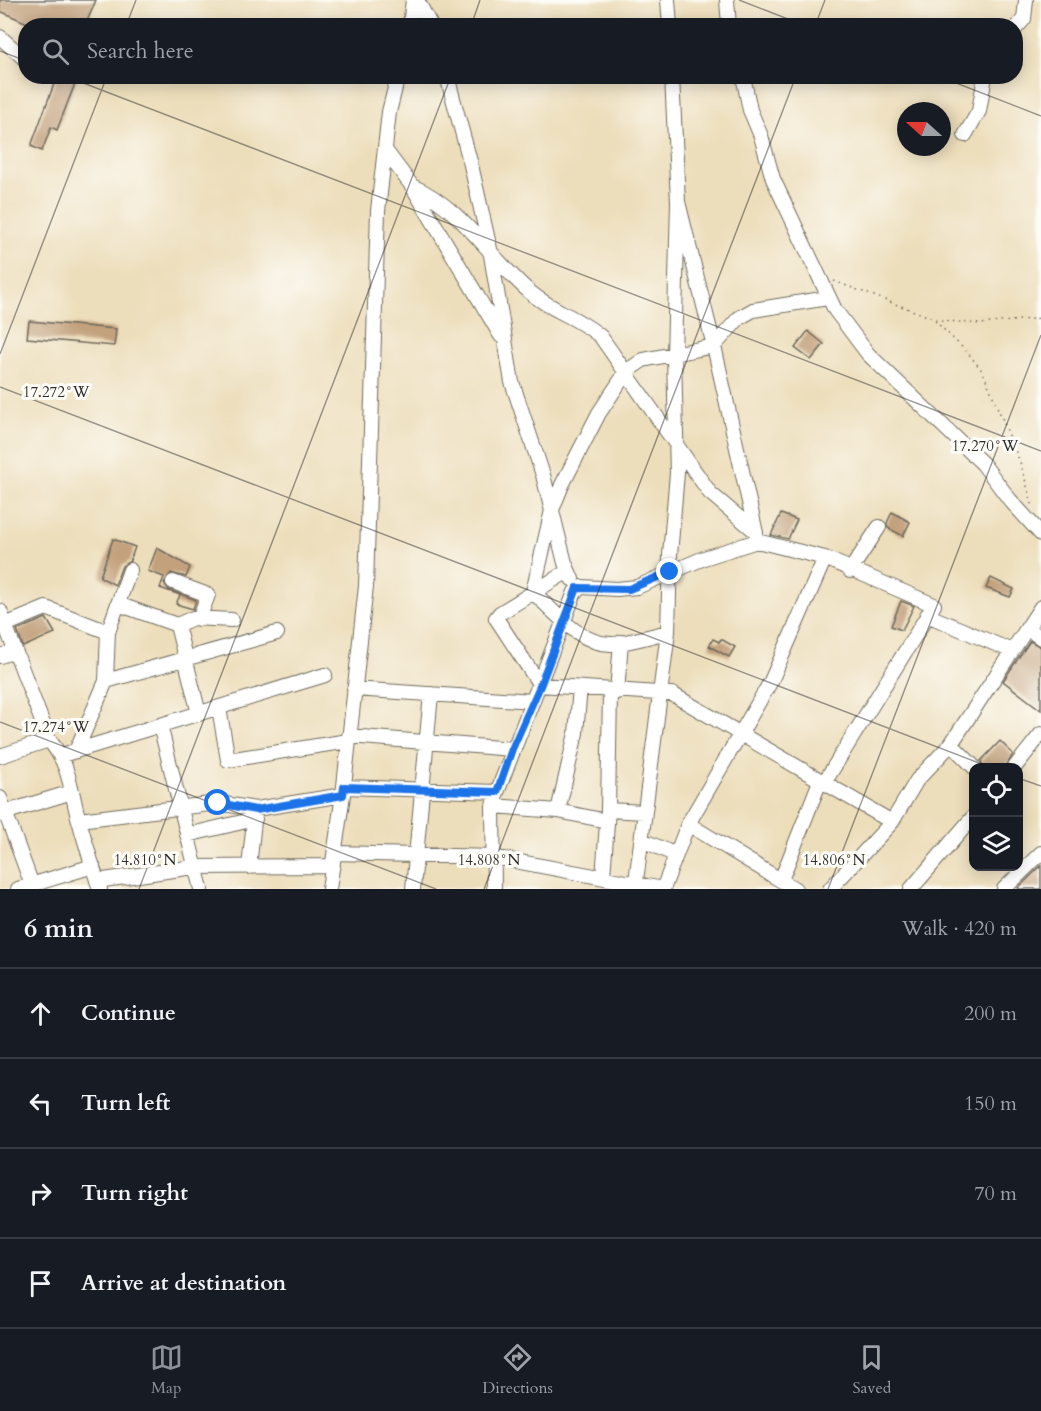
<!DOCTYPE html>
<meta charset="utf-8">
<style>
body{margin:0;font-family:Cardo,serif;background:#20242c;color:#f1f3f6}
.controls{position:absolute;right:18px;bottom:18px;display:grid;overflow:hidden;border-radius:12px;box-shadow:0 3px 15px #0003}
.controls button{width:54px;height:54px;display:grid;place-items:center;padding:0;border:0;border-bottom:2px solid #363941;background:#171b24;color:#f1f3f6;font:30px sans-serif}
.compass{position:absolute;left:897px;top:102px;width:54px;height:54px;border-radius:50%;background:#171b24;box-shadow:0 3px 15px #0003;rotate:291deg}
.stop{position:absolute;width:18px;height:18px;margin:-14px;border:4px solid #1a73e8;border-radius:50%;background:#fff}
.stop.end{background:#1a73e8;border-color:#fff;box-shadow:0 2px 6px #0008}
.list{margin:0;padding:0;list-style:none}
h2{display:flex;justify-content:space-between;align-items:center;height:78px;margin:0;padding:0 24px;font-size:26px}
h2 small{font-size:20px;font-weight:400;color:#9ea1a6}
.list li{display:grid;grid-template-columns:39px 1fr auto;gap:18px;align-items:center;box-sizing:border-box;height:90px;padding:0 24px;border-top:2px solid #363941}
.list b{display:block;font-size:22px;white-space:nowrap}
.list em{font-size:20px;font-style:normal;color:#9ea1a6}
.icon{flex:none;width:33px;height:33px;fill:none;stroke:currentColor;stroke-width:2;stroke-linecap:round;stroke-linejoin:round}
.map{position:relative;flex:none;width:1041px;height:889px;overflow:hidden}
.search{position:absolute;background:#171b24;box-shadow:0 3px 15px #0003;left:18px;right:18px;top:18px;height:66px;display:flex;align-items:center;gap:15px;box-sizing:border-box;padding:0 21px;border-radius:24px;color:#9ea1a6;font-size:22px}
.sheet{height:438px;background:#171b24}
nav{display:flex;justify-content:space-around;align-items:center;box-sizing:border-box;height:84px;border-top:2px solid #363941;background:#171b24;font-size:16px;color:#9ea1a6}
nav a{display:grid;justify-items:center;gap:3px}
nav .on{color:#8c9099}
.map>svg:first-child{display:block}
</style>
<div class="map">
<svg width="1041" height="889" viewBox="0 0 1041 889">
<rect width="100%" height="100%" fill="#fdfcf7"/>
<filter id="ink" filterUnits="userSpaceOnUse"><feTurbulence type="fractalNoise" baseFrequency=".0167" numOctaves="2"/><feDisplacementMap in="SourceGraphic" scale="12" xChannelSelector="R" yChannelSelector="G"/><feConvolveMatrix kernelMatrix="1 2 1 2 8 2 1 2 1" color-interpolation-filters="sRGB"/></filter>
<filter id="wash" filterUnits="userSpaceOnUse"><feTurbulence type="fractalNoise" baseFrequency=".008" numOctaves="4" result="noise"/><feDisplacementMap in="SourceGraphic" scale="24" xChannelSelector="R" yChannelSelector="G"/><feGaussianBlur stdDeviation="1.35" result="paint"/><feColorMatrix in="noise" values="0 0 0 0 0 0 0 0 0 0 0 0 0 0 0 0 0 1.4 0 .05"/><feComposite in="paint" operator="in"/></filter>
<g filter="url(#wash)">
<rect width="100%" height="100%" fill="#eddebb"/>
<g id="blocks">
<path fill="#c3a17d" d="M0,0H96L85,26H34L0,11Z
M57,76H78L57,130L51,127L42,151L31,146Z
M29,321L116,329L114,346L27,338Z
M808,331L824,344L811,360L795,348Z
M892,512L910,522L903,536L888,528L887,523Z
M781,514L797,520L788,539L771,535Z
M113,539L135,547L130,561L122,566L115,585L100,577Z
M157,548L190,567L186,577L171,573L164,583L169,590L196,600L193,609L176,604L180,595L160,588L164,577L148,571Z
M991,578L1014,589L1010,597L986,588Z
M901,601L914,606L902,630L891,626Z
M46,618L55,633L23,647L17,630Z
M713,639L719,642L721,639L735,647L729,657L709,646Z
M1030,641L1041,647V710L1003,681Z
M1000,741L1013,754L1005,768H984L981,761Z
M1041,866V889H1020L1018,888Z"/>
</g>
</g>
<g filter="url(#ink)">
<use href="#blocks" fill-opacity="0" stroke="#6f6a5d" stroke-width="1.5"/>
<g fill="none" stroke-linecap="round" stroke-linejoin="round">
<defs>
<path id="minor" d="M417,0L431,26
M668,0L670,26
M727,0L729,26
M410,26L413,0
M1016,28L1024,19L1026,0
M0,37L25,59
M447,76L471,165L490,249L512,382L543,475L565,563L572,579
M672,76L678,202L714,346L756,533
M743,76L750,110L761,136L773,179L835,310L868,354L983,464L1010,500L1041,534
M965,135L979,111L985,76
M385,150L412,186L501,336
M412,186C463,208 490,259 531,293C552,311 580,318 601,337L710,493L755,531
M568,571L500,613L496,618L540,685L672,694L892,822
M850,571L879,527
M173,582L208,595L199,619
M118,604L177,625L193,618L232,620
M0,611L49,740C70,765 70,787 78,817C85,841 92,866 100,889
M927,615L1012,651
M5,625L46,608L108,632
M177,625L199,714
M1027,628L1041,638
M668,632C650,636 631,642 613,644C581,646 554,611 533,592L552,510L562,485L599,413L627,371L643,360L714,346L739,318L753,310L828,298
M0,656L15,651
M106,681L277,633
M354,689L533,701
M617,692L621,642
M219,708L228,760L348,741
M160,725L201,889
M349,736L512,749
M951,744L975,768
M76,751L106,681L108,632L130,570
M62,755L325,675
M0,756L49,740
M1014,768L1041,734
M344,787L497,792
M0,798L32,885
M493,806L558,811L607,821
M608,810L644,812
M558,811L576,733L580,688
M0,814L72,792
M79,820L218,803L256,809L343,795
M688,824L795,889
M187,835L255,819
M642,840L676,855
M335,853L494,857L663,889L688,824L771,681L825,558
M249,867L255,812
M603,877L608,810L610,692
M781,880L820,781
M97,881L194,867L333,866
M18,889L93,866
M329,889L343,795L366,586L378,211L389,112L398,76
M413,889L431,694
M494,889L493,806L496,795L575,592L581,587L617,589L637,587L704,558L757,541L825,558L934,605L824,783
M635,889L668,632L670,555L677,473L674,356L678,202
M830,889L892,822L917,780L951,744L1041,607
M911,889L974,816
M1004,889L1041,853"/>
</defs>
<use href="#minor" stroke="#6f6a5d" stroke-width="16"/>
<path stroke="#6f6a5d" stroke-width="1.5" stroke-dasharray="1.5 4.5" stroke-linecap="butt" d="M834,281L938,320L980,324L1041,318
M935,321L968,353L983,372L1020,462L1033,507"/>
<use href="#minor" stroke="#fff" stroke-width="14"/>
</g>
</g>
<g fill="none" stroke-linecap="round" stroke-linejoin="round" filter="url(#ink)">
<path stroke="#1a73e8" stroke-width="8" d="M218,803L256,810L343,795L344,787L497,792L512,749L540,686L577,588L629,589L670,572"/>
</g>
<path fill="none" stroke="#2b2b2b" stroke-width="1.5" stroke-opacity="0.45" d="M739,0L806,26M126,26L136,0M471,26L480,0M815,26L825,0M0,51L26,61M65,76L1041,451M938,76L1041,116M0,354L107,76M0,387L992,768M0,722L436,889M1018,778L1041,786M139,889L451,76M484,889L796,76M828,889L1041,335"/>
<g font-size="15" text-anchor="middle" fill="#2b2b2b" stroke="#fdfcf7" stroke-width="6" stroke-linejoin="round" paint-order="stroke">
<text x="56" y="397">17.272°W</text>
<text x="985" y="451">17.270°W</text>
<text x="56" y="732">17.274°W</text>
<text x="145" y="865">14.810°N</text>
<text x="489" y="865">14.808°N</text>
<text x="834" y="865">14.806°N</text>
</g>
</svg>
<div class="controls">
<button><svg class="icon" aria-label="locate" viewBox="0 0 24 24"><circle cx="12" cy="12" r="6"/><path d="M12 2v4M12 18v4M2 12h4M18 12h4"/></svg></button>
<button><svg class="icon" aria-label="layers" viewBox="0 0 24 24"><path d="M12 4l9 5-9 5-9-5zM3 14l9 5 9-5"/></svg></button>
</div>
<svg class="compass" viewBox="-18 -18 36 36"><path d="M0-13l5 13h-10z" fill="#e53935"/><path d="M0 13l5-13h-10z" fill="#9ea1a6"/></svg>
<div class="stop" style="left:218px;top:803px"></div>
<div class="stop end" style="left:670px;top:572px"></div>
<div class="search"><svg class="icon" aria-label="search" viewBox="0 0 24 24"><circle cx="10" cy="10" r="6"/><path d="M15 15l6 6"/></svg>Search here</div>
</div>
<section class="sheet">
<h2>6 min<small>Walk · 420 m</small></h2>
<ul class="list">
<li><svg class="icon" aria-label="ahead" viewBox="0 0 24 24"><path d="M12 20V5M6 11l6-6 6 6"/></svg><div><b>Continue</b></div><em>200 m</em></li>
<li><svg class="icon" aria-label="left" viewBox="0 0 24 24"><path d="M17 20v-9H6M10 6l-5 5 5 5"/></svg><div><b>Turn left</b></div><em>150 m</em></li>
<li><svg class="icon" aria-label="right" viewBox="0 0 24 24"><path d="M7 20v-9h11M14 6l5 5-5 5"/></svg><div><b>Turn right</b></div><em>70 m</em></li>
<li><svg class="icon" aria-label="arrive" viewBox="0 0 24 24"><path d="M6 21V4h12l-3 4 3 4H6"/></svg><div><b>Arrive at destination</b></div></li>
</ul>
</section>
<nav>
<a class="on"><svg class="icon" aria-label="map" viewBox="0 0 24 24"><path d="M3 6l6-2 6 2 6-2v14l-6 2-6-2-6 2zM9 4v14M15 6v14"/></svg>Map</a>
<a><svg class="icon" aria-label="directions" viewBox="0 0 24 24"><path d="M12 3l9 9-9 9-9-9zM9 14v-3h6M13 9l2 2-2 2"/></svg>Directions</a>
<a><svg class="icon" aria-label="saved" viewBox="0 0 24 24"><path d="M7 4h10v16l-5-4-5 4z"/></svg>Saved</a>
</nav>
